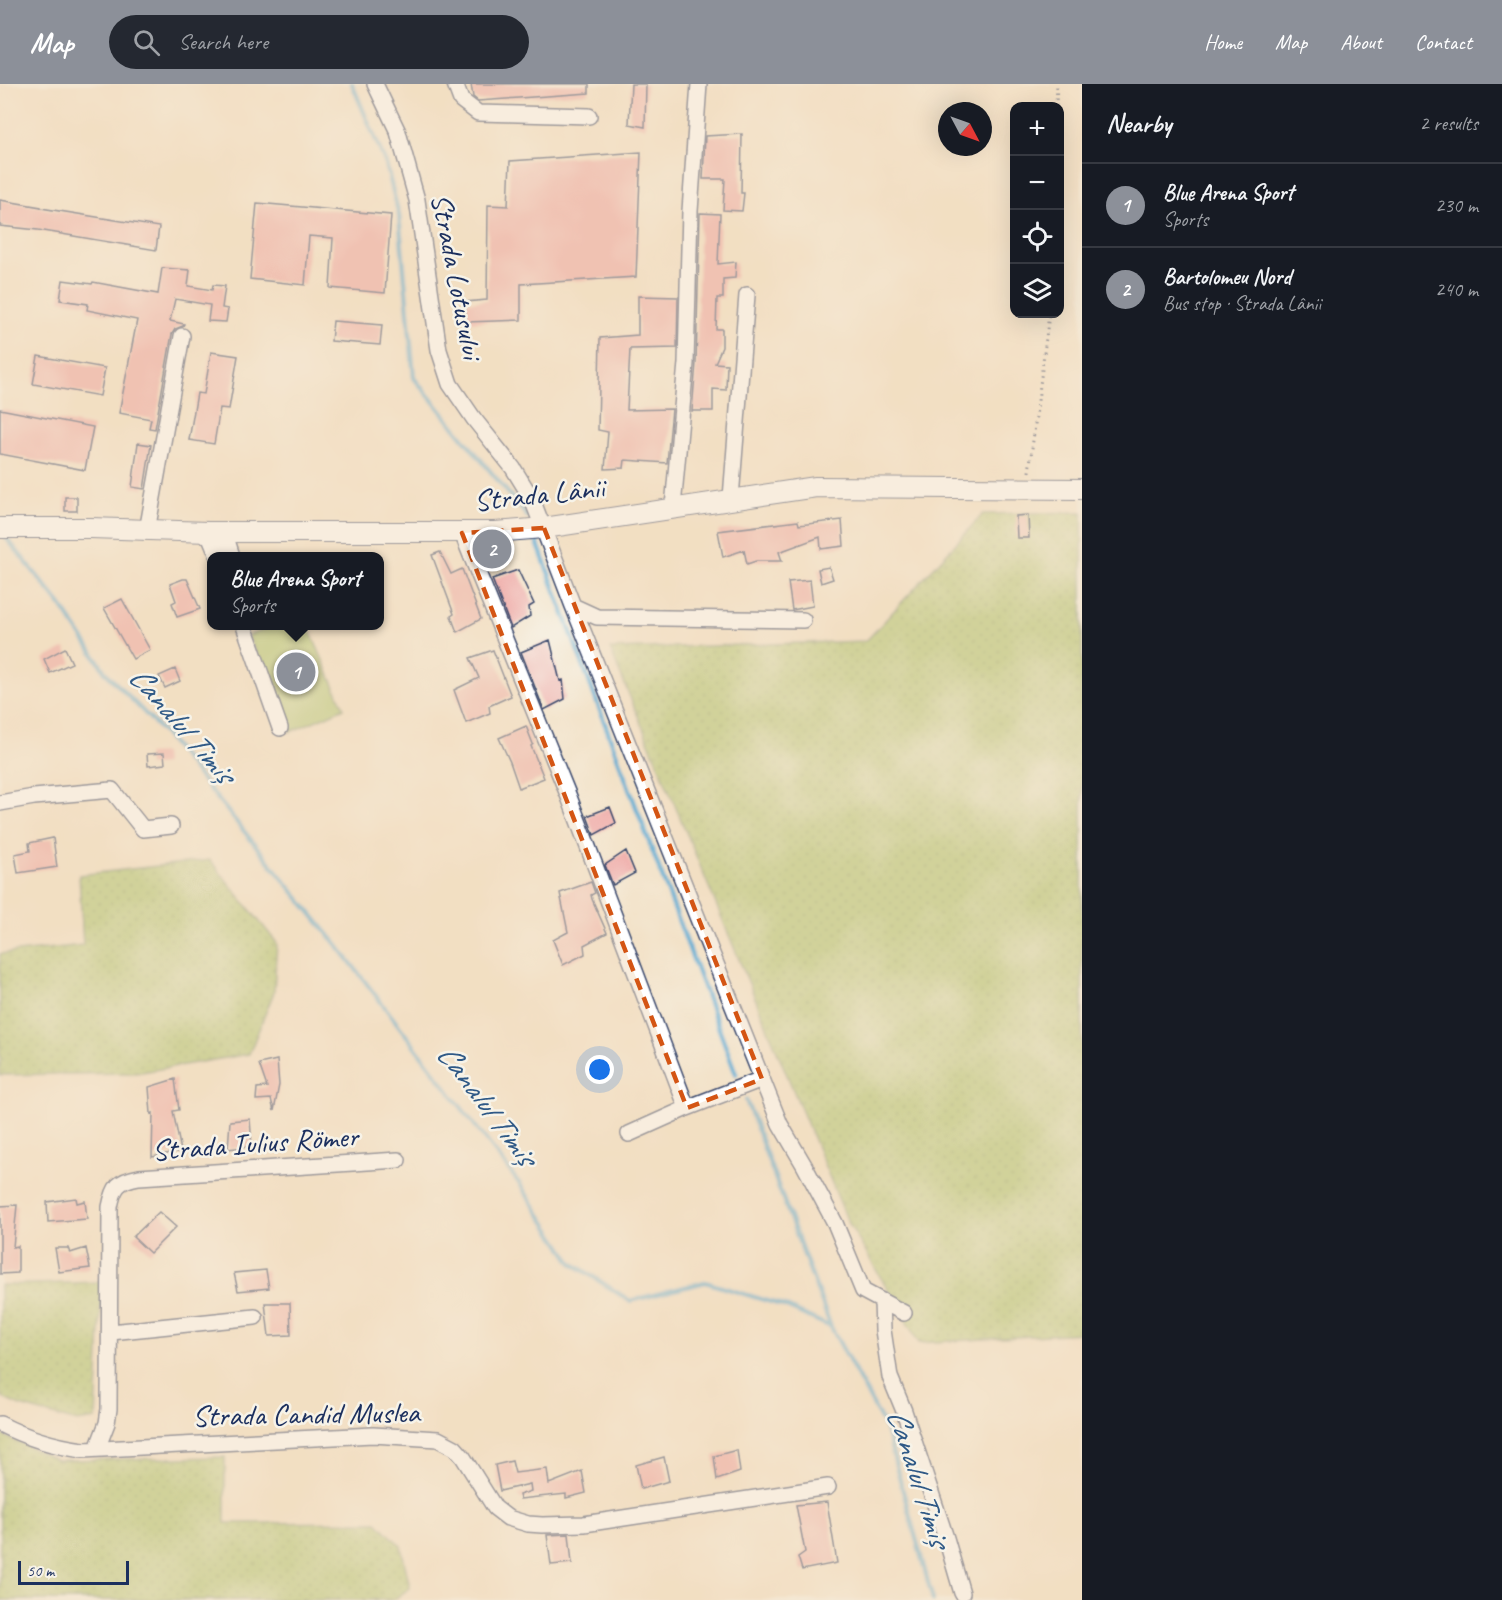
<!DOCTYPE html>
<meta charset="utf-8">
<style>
body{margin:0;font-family:Caveat,sans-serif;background:#242831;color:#f1f3f6}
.controls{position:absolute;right:18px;top:18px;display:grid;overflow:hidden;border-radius:12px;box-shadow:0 6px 24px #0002}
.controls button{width:54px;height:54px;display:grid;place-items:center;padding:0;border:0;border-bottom:2px solid #363941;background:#171b24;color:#f1f3f6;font:30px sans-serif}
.compass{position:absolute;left:938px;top:18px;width:54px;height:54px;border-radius:50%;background:#171b24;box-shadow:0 6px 24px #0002;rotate:131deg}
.scale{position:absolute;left:18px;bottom:15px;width:111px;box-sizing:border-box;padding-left:6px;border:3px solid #1b2f5e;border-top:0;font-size:16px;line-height:21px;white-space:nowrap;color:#1b2f5e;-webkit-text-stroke:4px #f7f3e8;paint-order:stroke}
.you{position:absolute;left:600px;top:986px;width:21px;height:21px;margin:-15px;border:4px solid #fff;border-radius:50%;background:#1a73e8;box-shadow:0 0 0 9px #1a73e833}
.badge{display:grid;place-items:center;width:39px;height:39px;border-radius:50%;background:#8c9099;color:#fff;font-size:20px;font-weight:700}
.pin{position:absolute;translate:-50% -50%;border:3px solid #fff;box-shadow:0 2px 6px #0006}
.popup{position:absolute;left:207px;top:468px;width:177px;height:78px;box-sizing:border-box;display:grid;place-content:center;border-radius:12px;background:#171b24;filter:drop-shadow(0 2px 4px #0005);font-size:20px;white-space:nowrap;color:#9ea1a6}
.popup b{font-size:22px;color:#f1f3f6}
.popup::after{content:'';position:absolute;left:50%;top:100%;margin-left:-12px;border:12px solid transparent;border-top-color:#171b24}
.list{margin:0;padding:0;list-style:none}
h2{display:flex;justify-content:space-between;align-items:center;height:78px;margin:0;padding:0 24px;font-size:26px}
h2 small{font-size:20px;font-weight:400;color:#9ea1a6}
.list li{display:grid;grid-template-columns:39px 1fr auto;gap:18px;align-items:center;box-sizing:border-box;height:84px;padding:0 24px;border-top:2px solid #363941}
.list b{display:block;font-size:22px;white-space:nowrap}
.list p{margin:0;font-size:20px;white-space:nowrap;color:#9ea1a6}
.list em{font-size:20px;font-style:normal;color:#9ea1a6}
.icon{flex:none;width:33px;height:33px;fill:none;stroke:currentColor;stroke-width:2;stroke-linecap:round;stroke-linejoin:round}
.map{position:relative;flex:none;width:1082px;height:1516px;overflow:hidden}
header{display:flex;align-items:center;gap:36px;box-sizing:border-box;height:84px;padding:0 30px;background:#8c9099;color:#fff}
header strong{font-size:28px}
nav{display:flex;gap:33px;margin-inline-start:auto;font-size:21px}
.search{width:420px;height:54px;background:#242831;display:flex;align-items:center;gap:15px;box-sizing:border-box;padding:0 21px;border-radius:33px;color:#9ea1a6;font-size:22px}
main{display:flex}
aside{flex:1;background:#171b24}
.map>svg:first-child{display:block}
</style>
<header>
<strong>Map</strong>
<div class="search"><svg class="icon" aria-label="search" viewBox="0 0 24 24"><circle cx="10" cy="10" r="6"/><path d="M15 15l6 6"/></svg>Search here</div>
<nav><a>Home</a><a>Map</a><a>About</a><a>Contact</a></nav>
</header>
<main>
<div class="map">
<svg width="1082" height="1516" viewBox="0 0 1082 1516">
<defs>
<pattern id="grass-dots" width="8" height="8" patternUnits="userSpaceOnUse" patternTransform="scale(1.5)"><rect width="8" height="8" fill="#a9c369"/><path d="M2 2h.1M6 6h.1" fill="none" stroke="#899f5a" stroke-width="1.8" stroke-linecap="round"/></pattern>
</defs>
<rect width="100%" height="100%" fill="#f7f3e8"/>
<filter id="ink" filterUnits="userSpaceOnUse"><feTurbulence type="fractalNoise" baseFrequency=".0167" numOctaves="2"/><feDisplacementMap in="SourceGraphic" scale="12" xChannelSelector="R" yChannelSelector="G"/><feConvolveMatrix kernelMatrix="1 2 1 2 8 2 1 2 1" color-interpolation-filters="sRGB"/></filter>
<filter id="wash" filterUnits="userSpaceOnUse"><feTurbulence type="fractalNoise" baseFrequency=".008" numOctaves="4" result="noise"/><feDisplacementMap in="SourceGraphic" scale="24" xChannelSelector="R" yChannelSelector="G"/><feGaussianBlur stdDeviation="1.35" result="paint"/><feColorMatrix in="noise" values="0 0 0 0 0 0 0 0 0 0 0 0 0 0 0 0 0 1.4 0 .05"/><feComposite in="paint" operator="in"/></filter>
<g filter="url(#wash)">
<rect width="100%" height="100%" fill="#f2dfc2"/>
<path fill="url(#grass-dots)" stroke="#627964" stroke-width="1.5" d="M1082,428V1249L919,1259L848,1138L610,565L866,557L983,430Z
M210,776L277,859L274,908L249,970L136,989L0,991V870L83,861L79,791Z
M102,1198L96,1335L77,1338L20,1322L0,1313V1201Z
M0,1350L58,1376L225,1373V1439L377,1438L401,1462L410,1504L393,1516H0Z"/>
<path fill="#a9c369" stroke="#627964" stroke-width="1.5" d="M272,542H308L344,624L290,648L248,552Z"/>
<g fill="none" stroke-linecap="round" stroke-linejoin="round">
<path stroke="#54a6cf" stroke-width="4.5" d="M352,0L386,80L399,131L414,294L527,432
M4,451L60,520L106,589L163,648L341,866L519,1099L572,1179L630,1217L705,1198L784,1222L831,1243L886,1345L933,1516
M537,458L736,990
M746,1016L831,1243"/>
</g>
<g id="blocks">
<path fill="#ee9f9e" d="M471,0H589V9L478,17L473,13Z
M631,0H646L645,43L629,40Z
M742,50L741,109H744L742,127L723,126L725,95H703L705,52Z
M641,68L636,193L521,200V236L466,238L465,218L487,216L488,121L508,122L510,77Z
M0,116L41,123V124L159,143L156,166L38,146L0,142Z
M257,119L391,131L385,209L330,204L333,154L309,152L305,201L250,195Z
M700,129L720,130L718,180L736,178L735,194L723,195V214H717L716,245H722V263L715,279L727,280L726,306L713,305V327H692L696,279Z
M162,184L190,186L188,202L212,206L213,201L225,202L222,224L228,225L226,238L208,237L210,221L175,215L170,237L184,240L183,242L175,245L172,250L155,345L149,344L151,335L119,329L137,236L87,226L88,220L60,216L63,196L92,200L93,198L158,210Z
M638,212L678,213L677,264L630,265L627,326L672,325L667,379L625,376L624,384L605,385L608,348L598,346L600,254L638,251Z
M333,237L382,241L380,261L331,257Z
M211,268L238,272L229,325L220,324L214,360L189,356L197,309L204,310Z
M38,272L105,284L100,312L33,300Z
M0,325L93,343L85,386L0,370Z
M138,359L151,361L144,405L132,403Z
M65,413H77V427H65Z
M1028,431L1029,454H1017L1016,432Z
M842,436L844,462L821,465L820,453L779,468L782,477H756L747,480L744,466L723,473L718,447L798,437L799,441Z
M440,468L451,490L462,485L481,535L457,548L451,532L454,530L432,471Z
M829,483L833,495L821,499L818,485Z
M518,486L534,520L529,523L530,532L511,544L492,495Z
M183,495H187L200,525L177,533L172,519L176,517L170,500Z
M810,496L813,522L792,526L788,498Z
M122,515L150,566L133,575L104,524Z
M550,556L560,597L563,596L565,615L544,626L521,568Z
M65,564L72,579L50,589L44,575Z
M493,566L511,612L489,622L490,629L466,639L454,606L479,594L470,574Z
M175,585L180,597L165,604L159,592Z
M526,642L533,660L531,662L544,694L519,704L510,678L499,654Z
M164,669L165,680L148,682L147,670Z
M610,723L616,739L594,751L587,732Z
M53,754L57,783L18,789L15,770L30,767L29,759Z
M626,767L635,789L613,801L605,781Z
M591,798L595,809L591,811L592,815L607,849L584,861L585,870L563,881L553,856L568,848L560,809Z
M277,976L279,1001L274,1027L271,1015L256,1016L257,1004L267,1003L259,980Z
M175,995L179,1026L173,1027L181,1067L152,1073L153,1029L151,1030L149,1003Z
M250,1035L252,1062L228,1065L230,1037Z
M76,1114L77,1119L85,1117L87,1135L48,1138L47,1118Z
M17,1121L13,1163L18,1162V1189L0,1190V1122Z
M159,1128L176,1143L150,1169L133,1153Z
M55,1164H68L70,1169L86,1164L90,1184L59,1188Z
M266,1186L269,1204L238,1207L234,1189Z
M265,1219H290L291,1251L269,1252Z
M737,1366L740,1388L717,1396L714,1372Z
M664,1373L669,1397L641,1405L636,1381Z
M512,1377L515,1389L547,1385L549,1400L582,1387L586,1409L566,1414V1410L520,1415L519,1411L531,1407L530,1400L500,1407L495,1381Z
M827,1418L837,1479L802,1486L798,1473L805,1468L796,1421Z
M569,1450L572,1479L551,1481L547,1451Z"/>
</g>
</g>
<g filter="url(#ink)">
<use href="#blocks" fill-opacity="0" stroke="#3b496d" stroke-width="1.5"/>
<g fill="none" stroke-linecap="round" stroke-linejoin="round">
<defs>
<path id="minor" d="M375,0L398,48L417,116L439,266L450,300L474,335L513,384L532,415L573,522L597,533L803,536
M455,0L461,16L478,29L589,32
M731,414L747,211
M673,423L686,279L690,127L699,0
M147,447L182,252
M224,447L232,472
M208,448L218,472
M462,449L569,713L687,1024
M573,522L780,1040L804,1081L835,1139L863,1207L904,1229
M244,542L280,644
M0,719L34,713L112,706L143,745L171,742
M629,1050L687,1024L762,995
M882,1217L883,1246L890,1293L904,1327L946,1454L962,1509
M111,1248L255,1233
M0,1340C27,1354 53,1362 83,1366L373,1351L438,1355L455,1364L463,1373L495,1424L508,1434L528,1440L542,1441L584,1440L828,1403
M97,1365L107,1339L109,1325L110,1123C114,1102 118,1097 139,1093L398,1076"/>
<path id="major" d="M0,444H91L208,448H495L544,444L816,403L1082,405"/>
</defs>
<use href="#minor" stroke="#3b496d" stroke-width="18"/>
<use href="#major" stroke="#3b496d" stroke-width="22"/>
<path stroke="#3b496d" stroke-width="3" stroke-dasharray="1.5 4.5" stroke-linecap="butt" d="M1056,22L1057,0
M1029,388L1049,230"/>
<use href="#minor" stroke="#fff" stroke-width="15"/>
<use href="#major" stroke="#fff" stroke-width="20"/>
</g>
</g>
<path d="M0 0H1082V1516H0ZM544,444L762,995L687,1024L462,449Z" fill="#f2dfc2" fill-opacity=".55" fill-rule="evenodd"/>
<path fill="none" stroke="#d45514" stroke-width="4.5" stroke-dasharray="12 8" stroke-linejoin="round" d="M544,444L762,995L687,1024L462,449Z"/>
<g text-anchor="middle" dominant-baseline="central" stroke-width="5" stroke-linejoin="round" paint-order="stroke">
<g font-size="30" fill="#1b2f5e" stroke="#f7f3e8">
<text transform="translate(457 192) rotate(79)">Strada Lotusului</text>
<text transform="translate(539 410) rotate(-6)">Strada Lânii</text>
<text transform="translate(255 1059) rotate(-4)">Strada Iulius Römer</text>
<text transform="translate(306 1330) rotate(-1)">Strada Candid Muslea</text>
</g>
<g font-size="32" font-style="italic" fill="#2f5986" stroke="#f7f3e8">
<text transform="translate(182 640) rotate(49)">Canalul Timiș</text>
<text transform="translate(487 1020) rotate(53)">Canalul Timiș</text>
<text transform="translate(919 1393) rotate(72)">Canalul Timiș</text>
</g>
</g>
</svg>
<div class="controls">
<button>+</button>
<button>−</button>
<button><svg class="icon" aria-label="locate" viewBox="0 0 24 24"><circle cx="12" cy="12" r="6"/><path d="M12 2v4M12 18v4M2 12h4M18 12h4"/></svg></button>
<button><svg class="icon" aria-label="layers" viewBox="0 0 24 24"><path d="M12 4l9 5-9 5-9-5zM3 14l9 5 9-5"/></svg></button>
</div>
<svg class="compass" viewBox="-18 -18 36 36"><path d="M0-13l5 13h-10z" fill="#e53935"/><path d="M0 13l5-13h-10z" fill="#9ea1a6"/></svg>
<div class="scale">50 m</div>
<div class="you"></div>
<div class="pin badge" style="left:296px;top:588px">1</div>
<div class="popup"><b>Blue Arena Sport</b>Sports</div>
<div class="pin badge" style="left:492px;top:465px">2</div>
</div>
<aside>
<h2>Nearby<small>2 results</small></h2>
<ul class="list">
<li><span class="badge">1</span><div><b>Blue Arena Sport</b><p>Sports</p></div><em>230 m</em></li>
<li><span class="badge">2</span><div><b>Bartolomeu Nord</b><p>Bus stop · Strada Lânii</p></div><em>240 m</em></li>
</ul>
</aside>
</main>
